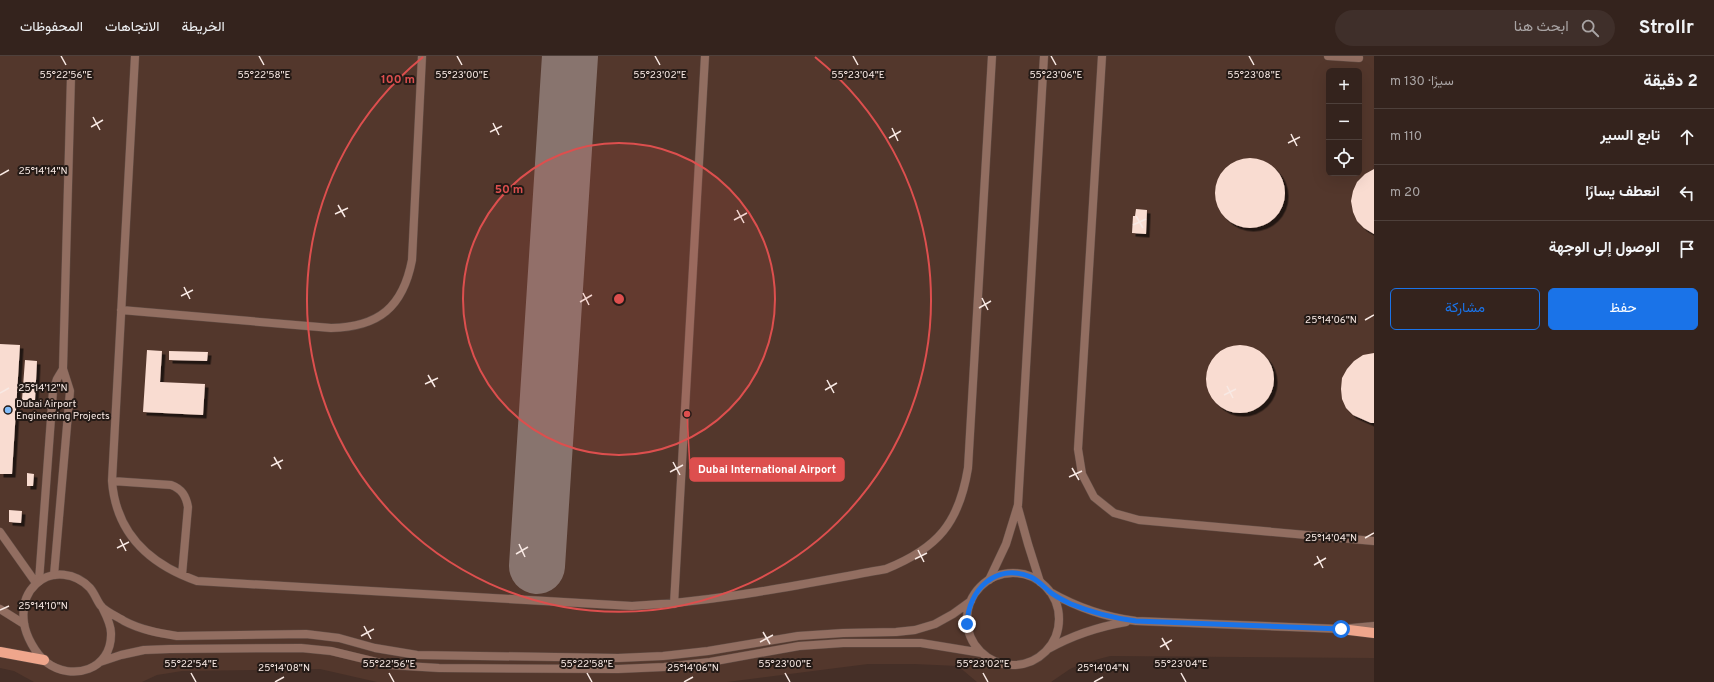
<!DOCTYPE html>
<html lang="ar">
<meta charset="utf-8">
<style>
body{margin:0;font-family:Overpass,Vazirmatn,sans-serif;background:#3f2f2a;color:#f1f3f6;direction:rtl}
.controls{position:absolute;right:12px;top:12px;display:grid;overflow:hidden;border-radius:6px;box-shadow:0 4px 16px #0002}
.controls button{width:36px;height:36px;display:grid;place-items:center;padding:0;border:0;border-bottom:1px solid #4e403b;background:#34231d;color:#f1f3f6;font:20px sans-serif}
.stop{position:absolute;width:12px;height:12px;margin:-9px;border:3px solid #1a73e8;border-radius:50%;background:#fff}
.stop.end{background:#1a73e8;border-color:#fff;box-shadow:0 1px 4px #0008}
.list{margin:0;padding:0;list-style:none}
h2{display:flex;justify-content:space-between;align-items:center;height:52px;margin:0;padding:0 16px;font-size:17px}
h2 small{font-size:13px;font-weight:400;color:#a9a4a4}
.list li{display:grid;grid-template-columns:26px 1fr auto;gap:12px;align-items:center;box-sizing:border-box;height:56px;padding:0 16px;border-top:1px solid #4e403b}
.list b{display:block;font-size:15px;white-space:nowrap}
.list em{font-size:13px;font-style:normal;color:#a9a4a4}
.actions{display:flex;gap:8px;padding:12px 16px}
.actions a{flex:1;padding:9px 0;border:1px solid #1a73e8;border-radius:6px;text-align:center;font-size:14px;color:#1a73e8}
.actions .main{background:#1a73e8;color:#fff}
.icon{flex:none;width:22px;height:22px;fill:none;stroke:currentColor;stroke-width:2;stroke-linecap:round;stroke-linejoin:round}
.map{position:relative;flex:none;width:1374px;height:626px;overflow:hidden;direction:ltr}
header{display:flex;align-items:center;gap:24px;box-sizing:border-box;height:56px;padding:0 20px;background:#34231d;border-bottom:1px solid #4e403b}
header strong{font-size:19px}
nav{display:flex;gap:22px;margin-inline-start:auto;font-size:14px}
.search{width:280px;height:36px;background:#3f2f2a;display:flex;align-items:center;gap:10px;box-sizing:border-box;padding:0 14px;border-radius:22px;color:#a9a4a4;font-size:15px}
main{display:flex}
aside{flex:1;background:#34231d}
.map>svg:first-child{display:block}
</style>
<header>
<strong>Strollr</strong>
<div class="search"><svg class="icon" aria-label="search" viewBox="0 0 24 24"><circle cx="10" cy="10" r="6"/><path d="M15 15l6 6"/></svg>ابحث هنا</div>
<nav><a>الخريطة</a><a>الاتجاهات</a><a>المحفوظات</a></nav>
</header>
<main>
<aside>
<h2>2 دقيقة<small>سيرًا · 130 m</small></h2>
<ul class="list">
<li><svg class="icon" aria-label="ahead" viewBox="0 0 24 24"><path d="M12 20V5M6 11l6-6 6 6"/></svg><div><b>تابع السير</b></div><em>110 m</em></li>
<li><svg class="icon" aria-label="left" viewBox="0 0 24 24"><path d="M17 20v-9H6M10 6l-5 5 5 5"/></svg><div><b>انعطف يسارًا</b></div><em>20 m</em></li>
<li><svg class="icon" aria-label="arrive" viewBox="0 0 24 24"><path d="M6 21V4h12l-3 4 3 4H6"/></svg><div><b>الوصول إلى الوجهة</b></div></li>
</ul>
<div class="actions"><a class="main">حفظ</a><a>مشاركة</a></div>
</aside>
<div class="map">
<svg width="1374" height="626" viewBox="0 0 1374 626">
<defs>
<filter id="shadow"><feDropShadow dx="3.5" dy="3.5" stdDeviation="0" flood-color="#0009"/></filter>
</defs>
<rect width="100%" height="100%" fill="#452f27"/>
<path fill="#53372c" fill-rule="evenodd" d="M0,0H1374V602L1110,600L1084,607L1070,613L1051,626H977L958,610L914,608H868L727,626H377L320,613L182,615L157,619L142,626H34L14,615L0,612ZM1329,15H1359V117H1329Z"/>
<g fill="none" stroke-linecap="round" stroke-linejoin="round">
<path stroke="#88746e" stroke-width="56" d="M537,510L570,0"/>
</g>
<path fill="#f9dcd1" filter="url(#shadow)" d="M1215 137a35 35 0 1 1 70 0a35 35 0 1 1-70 0Z
M1374,113V178L1364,172L1357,165L1353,156L1351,145L1353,135L1357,126L1365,118Z
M1136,153L1147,154L1146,178L1132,177L1133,160H1135Z
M0,288L20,289L12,418H0Z
M1206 323a34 34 0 1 1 68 0a34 34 0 1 1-68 0Z
M147,294L162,295L160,326L205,328L203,359L143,356Z
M169,295L208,296L207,305L169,304Z
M1374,297V367H1371L1353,359L1346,352L1342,343L1341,333L1342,322L1347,313L1354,305L1363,299Z
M25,304L37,305L35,344H22Z
M27,417L34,418L33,430H27Z
M9,454L22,455L21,467L9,466Z"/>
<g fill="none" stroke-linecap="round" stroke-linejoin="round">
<defs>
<path id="service" d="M135,0L112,425C116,477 149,508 197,525L632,550C718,546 802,528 886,513C938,492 959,467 968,412L992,0
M1102,0L1078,393L1082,418L1094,441L1114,457L1139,464L1374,485
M1328,0L1359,2
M121,254L331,272C379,271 403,251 412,204L422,0
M112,425L171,429C182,433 186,440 188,451L182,519
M1018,452L1028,488L1040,526
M0,476L36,527
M54,519L70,335L63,313L71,20
M989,524L1006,488L1018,449L1044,0
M39,525L53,335L57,323L63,313
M674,548L705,0
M0,553L24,568"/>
<path id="minor" d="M967 563a46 46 0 1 1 92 0a46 46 0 1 1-92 0Z
M1050,536C1078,552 1104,561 1136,565L1341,573L1374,570
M102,551C106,559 111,568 111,577C112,614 72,626 46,606C35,597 26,580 24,567C22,552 25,538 36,528C52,513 76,517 90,532C95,538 97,545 101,550C106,556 118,561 124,565C141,574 159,577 177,580L306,578L339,582L375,592L417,599L618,602L663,600L708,595L798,580L843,577L896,576L915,574L935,568L953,558L971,545
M1048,593C1073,579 1097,571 1126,566
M100,606L121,599L144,594L170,593L301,592L331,595L389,609L439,612L618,613L664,611L710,606L799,590L843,587H921L982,597"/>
<path id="primary" d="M1341,573L1374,577
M0,596L44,604"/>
</defs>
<use href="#service" stroke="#624d45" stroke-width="9"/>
<use href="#minor" stroke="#624d45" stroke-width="9"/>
<use href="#primary" stroke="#624d45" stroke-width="11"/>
<use href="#service" stroke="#926e61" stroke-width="8"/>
<use href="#minor" stroke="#926e61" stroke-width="8"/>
<use href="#primary" stroke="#efa68c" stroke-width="10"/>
</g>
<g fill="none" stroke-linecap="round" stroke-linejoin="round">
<path stroke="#1a73e8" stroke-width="5" d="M967,568C968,534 996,506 1031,521C1039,525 1044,531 1050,536C1056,541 1065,545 1071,548C1093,557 1113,562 1136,565L1341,573"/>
</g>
<path fill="none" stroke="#f8e9e4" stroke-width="1.5" d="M61,0L66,9M259,0L264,9M457,0L462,9M655,0L660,9M853,0L858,9M1051,0L1056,9M1249,0L1254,9M93,61L100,74M493,67L499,79M91,71L103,64M892,72L898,85M490,76L502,70M1291,78L1297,90M889,82L901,75M1288,87L1300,81M0,119L9,114M338,149L345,161M737,154L744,167M335,158L348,152M1136,160L1143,172M734,164L747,157M1133,169L1146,163M184,231L190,243M583,237L589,249M181,240L193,234M982,242L988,254M580,246L592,239M979,252L991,245M1365,264L1374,259M428,319L435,331M827,324L834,337M425,328L438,322M1227,330L1233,342M825,334L837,327M0,337L9,332M1224,339L1236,333M274,401L281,413M673,406L680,419M271,410L283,404M1072,412L1079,424M670,416L683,409M1069,421L1082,415M1365,482L1374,477M120,483L126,495M519,488L525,501M117,492L129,486M918,494L924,506M516,498L528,491M1317,500L1323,512M915,503L927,497M1314,509L1326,502M0,554L9,550M364,570L371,583M763,576L770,588M361,580L374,573M1162,582L1169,594M760,586L773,579M1160,591L1172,584M191,617L196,626M389,617L394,626M587,617L592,626M785,617L790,626M983,617L988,626M1181,617L1186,626M275,626L284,621M684,626L693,621M1094,626L1103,621"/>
<circle cx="619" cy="243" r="156" fill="#dd4f4e" fill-opacity=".12"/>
<g fill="none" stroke="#dd4f4e" stroke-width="2">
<circle cx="619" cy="243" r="156"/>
<path d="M815 1A312 312 0 1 1 423 1"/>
</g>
<circle fill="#81bdfa" stroke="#241a16" stroke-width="1.5" cx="8" cy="354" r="4"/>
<g text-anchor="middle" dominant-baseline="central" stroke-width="4" stroke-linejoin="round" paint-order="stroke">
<g font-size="10" fill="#f8e9e4" stroke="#241a16" text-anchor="start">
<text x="16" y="348">Dubai Airport<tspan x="16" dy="12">Engineering Projects</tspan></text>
</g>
</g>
<g font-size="10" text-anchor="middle" fill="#f8e9e4" stroke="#241a16" stroke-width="4" stroke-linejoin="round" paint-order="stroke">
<text x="66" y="22">55°22'56"E</text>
<text x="264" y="22">55°22'58"E</text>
<text x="462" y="22">55°23'00"E</text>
<text x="660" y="22">55°23'02"E</text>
<text x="858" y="22">55°23'04"E</text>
<text x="1056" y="22">55°23'06"E</text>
<text x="1254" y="22">55°23'08"E</text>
<text x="43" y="118">25°14'14"N</text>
<text x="1331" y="267">25°14'06"N</text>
<text x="43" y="335">25°14'12"N</text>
<text x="1331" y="485">25°14'04"N</text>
<text x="43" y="553">25°14'10"N</text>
<text x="191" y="611">55°22'54"E</text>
<text x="389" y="611">55°22'56"E</text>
<text x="587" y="611">55°22'58"E</text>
<text x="785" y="611">55°23'00"E</text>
<text x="983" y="611">55°23'02"E</text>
<text x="1181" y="611">55°23'04"E</text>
<text x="284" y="615">25°14'08"N</text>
<text x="693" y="615">25°14'06"N</text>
<text x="1103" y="615">25°14'04"N</text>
</g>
<circle cx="619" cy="243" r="6" fill="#dd4f4e" stroke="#241a16" stroke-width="2"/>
<g font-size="12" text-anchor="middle" font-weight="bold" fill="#dd4f4e" stroke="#241a16" stroke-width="4" stroke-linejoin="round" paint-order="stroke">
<text x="398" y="27">100 m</text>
<text x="509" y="137">50 m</text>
</g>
<path fill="none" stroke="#dd4f4e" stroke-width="1.5" d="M687 358L690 413"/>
<circle fill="#dd4f4e" stroke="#241a16" stroke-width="1.5" cx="687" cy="358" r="4"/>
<rect fill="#dd4f4e" stroke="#dd4f4e" stroke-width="1.5" x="690" y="402" width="154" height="23" rx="4"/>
<g font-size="11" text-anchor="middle" font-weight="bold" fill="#fff">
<text x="767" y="417">Dubai International Airport</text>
</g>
</svg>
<div class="controls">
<button>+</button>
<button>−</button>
<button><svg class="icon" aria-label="locate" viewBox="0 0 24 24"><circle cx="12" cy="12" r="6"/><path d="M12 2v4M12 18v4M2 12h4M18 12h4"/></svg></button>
</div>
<div class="stop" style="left:1341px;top:573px"></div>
<div class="stop end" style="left:967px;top:568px"></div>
</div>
</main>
